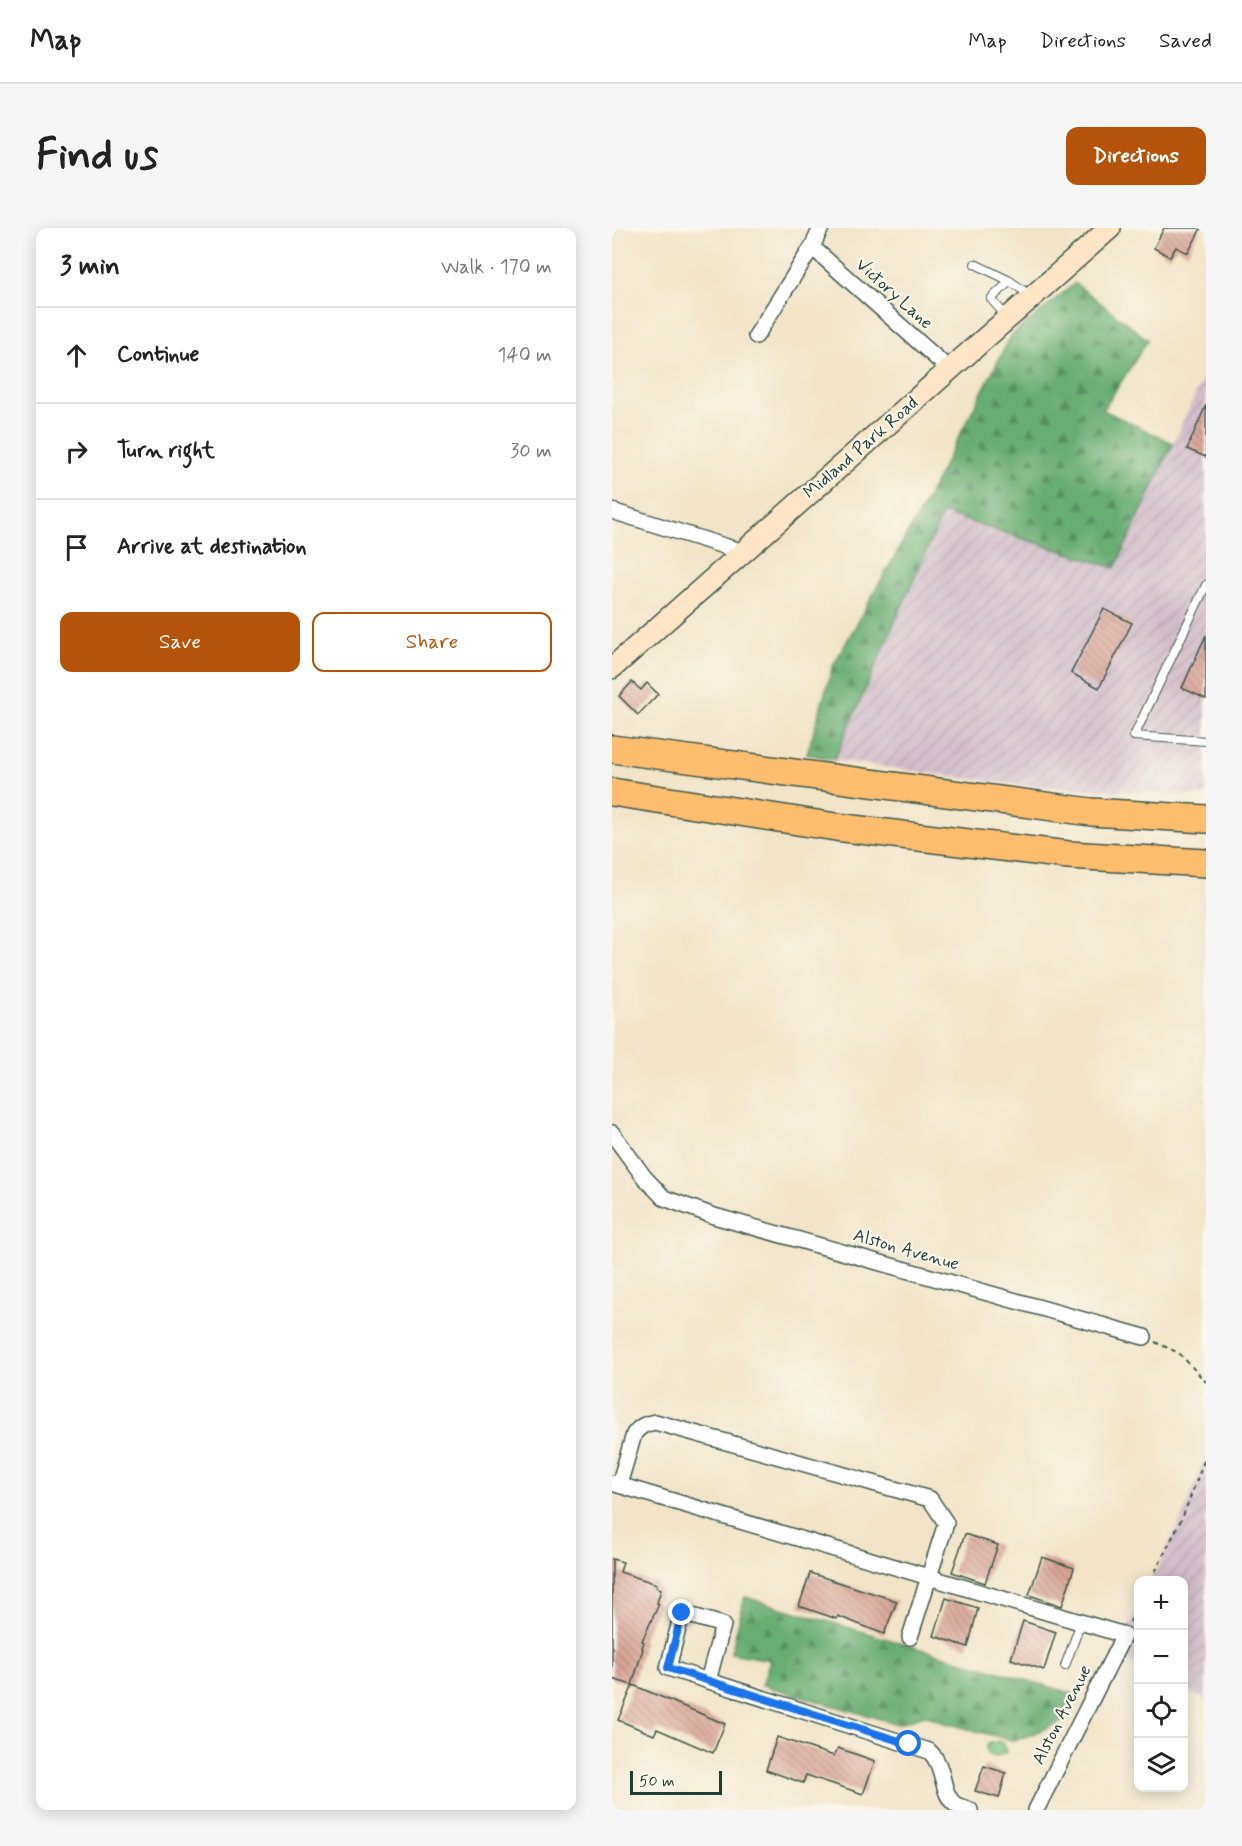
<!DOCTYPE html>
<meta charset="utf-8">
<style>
body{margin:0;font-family:Mynerve,sans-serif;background:#f6f6f6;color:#222}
.controls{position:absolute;right:18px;bottom:18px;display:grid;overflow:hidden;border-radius:12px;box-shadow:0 3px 15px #0003}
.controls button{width:54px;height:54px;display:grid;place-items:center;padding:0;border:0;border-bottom:2px solid #e0e0e0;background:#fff;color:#222;font:30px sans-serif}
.scale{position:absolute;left:18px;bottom:15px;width:92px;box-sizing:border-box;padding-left:6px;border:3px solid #1f3d34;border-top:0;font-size:16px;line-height:21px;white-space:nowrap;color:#1f3d34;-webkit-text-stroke:4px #fbf7ec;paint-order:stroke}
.stop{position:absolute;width:18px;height:18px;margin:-14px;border:4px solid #1a73e8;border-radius:50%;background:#fff}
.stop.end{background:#1a73e8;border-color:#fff;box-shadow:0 2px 6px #0008}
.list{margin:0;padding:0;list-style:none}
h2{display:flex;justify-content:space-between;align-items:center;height:78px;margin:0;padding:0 24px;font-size:26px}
h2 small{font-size:20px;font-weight:400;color:#767676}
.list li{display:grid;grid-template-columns:39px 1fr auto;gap:18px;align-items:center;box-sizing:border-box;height:96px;padding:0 24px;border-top:2px solid #e0e0e0}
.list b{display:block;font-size:22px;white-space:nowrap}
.list em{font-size:20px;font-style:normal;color:#767676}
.actions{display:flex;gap:12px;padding:18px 24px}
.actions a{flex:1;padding:14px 0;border:2px solid #b45309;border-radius:12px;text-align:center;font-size:21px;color:#b45309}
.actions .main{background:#b45309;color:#fff}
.icon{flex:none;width:33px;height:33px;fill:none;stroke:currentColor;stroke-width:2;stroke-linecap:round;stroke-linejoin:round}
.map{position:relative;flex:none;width:594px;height:1582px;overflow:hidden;border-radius:12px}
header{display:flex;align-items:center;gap:36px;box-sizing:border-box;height:84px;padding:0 30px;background:#fff;border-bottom:2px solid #e0e0e0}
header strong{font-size:28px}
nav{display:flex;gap:33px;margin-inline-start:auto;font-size:21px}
.intro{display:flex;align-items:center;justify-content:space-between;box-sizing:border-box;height:144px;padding:0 36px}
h1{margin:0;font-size:42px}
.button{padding:15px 27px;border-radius:12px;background:#b45309;color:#fff;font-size:21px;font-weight:700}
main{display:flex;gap:36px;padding:0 36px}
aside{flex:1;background:#fff;border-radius:12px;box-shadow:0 3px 15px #0003}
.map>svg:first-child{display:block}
</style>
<header>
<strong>Map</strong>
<nav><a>Map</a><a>Directions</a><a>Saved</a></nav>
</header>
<div class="intro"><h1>Find us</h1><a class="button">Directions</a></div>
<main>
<aside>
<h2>3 min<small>Walk · 170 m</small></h2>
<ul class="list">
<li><svg class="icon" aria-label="ahead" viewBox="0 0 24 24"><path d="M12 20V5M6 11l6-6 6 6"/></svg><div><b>Continue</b></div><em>140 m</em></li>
<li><svg class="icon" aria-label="right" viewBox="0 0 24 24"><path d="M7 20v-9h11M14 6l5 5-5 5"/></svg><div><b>Turn right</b></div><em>30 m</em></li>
<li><svg class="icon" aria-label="arrive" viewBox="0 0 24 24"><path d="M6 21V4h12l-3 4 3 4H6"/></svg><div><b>Arrive at destination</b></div></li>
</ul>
<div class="actions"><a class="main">Save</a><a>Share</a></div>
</aside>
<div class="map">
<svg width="594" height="1582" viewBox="0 0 594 1582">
<defs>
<pattern id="industrial-furrows" width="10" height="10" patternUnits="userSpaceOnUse" patternTransform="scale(1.5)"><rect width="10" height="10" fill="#d1bdca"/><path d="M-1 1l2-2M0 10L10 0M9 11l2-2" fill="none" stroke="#b3a3ae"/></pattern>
<pattern id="forest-firs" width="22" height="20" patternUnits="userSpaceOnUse" patternTransform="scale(1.5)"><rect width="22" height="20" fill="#67ad72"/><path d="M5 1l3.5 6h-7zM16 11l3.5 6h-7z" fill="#548e5e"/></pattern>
<pattern id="park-dots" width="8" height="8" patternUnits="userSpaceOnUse" patternTransform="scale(1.5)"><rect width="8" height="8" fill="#7fc985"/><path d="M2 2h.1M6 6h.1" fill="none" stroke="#67a46e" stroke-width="1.8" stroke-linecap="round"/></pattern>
<pattern id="building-back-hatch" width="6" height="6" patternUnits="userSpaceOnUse" patternTransform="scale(1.5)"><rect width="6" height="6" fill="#daa699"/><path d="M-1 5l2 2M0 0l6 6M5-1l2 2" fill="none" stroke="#b0887e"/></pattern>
</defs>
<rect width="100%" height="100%" fill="#fbf7ec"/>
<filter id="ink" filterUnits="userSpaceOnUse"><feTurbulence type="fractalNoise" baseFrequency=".0167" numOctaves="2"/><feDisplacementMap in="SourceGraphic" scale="12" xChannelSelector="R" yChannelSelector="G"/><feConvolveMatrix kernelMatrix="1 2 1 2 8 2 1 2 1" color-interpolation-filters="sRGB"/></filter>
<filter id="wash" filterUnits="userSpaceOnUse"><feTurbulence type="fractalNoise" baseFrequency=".008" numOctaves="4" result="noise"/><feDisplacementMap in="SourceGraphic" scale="24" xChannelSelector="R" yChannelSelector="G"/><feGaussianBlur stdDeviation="1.35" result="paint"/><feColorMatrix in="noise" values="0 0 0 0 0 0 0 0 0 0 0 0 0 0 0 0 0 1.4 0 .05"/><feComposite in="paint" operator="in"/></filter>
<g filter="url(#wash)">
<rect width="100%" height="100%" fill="#f1e4c7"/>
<path fill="url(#industrial-furrows)" d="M594,144V568L405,557L222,532L331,285L503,340Z
M594,1228V1472L572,1461V1352H539L571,1288Z
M526,1378V1438L503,1426Z"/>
<path fill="url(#forest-firs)" stroke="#437553" stroke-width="1.5" d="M463,55L536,112L491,182L561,215L503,340L331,285L222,532L195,526L221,438L313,274L399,108Z
M133,1369L462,1466L449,1494L403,1513L333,1495L313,1487L285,1496L150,1457L158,1432L119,1425Z"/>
<path fill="url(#park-dots)" stroke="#4f835c" stroke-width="1.5" d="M387,1513L391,1516L394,1524L383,1529L378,1527L374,1521L376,1516Z"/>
<g id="blocks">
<path fill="url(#building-back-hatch)" d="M552,0H589L576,25L564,19L558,29L542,20Z
M594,177V229L575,221Z
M492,381L520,395L487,460L459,445Z
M594,407V471L570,460Z
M20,454L29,462L35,455L46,466L26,487L7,468Z
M353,1306L386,1317L373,1355L340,1344Z
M430,1329L462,1340L450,1378L417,1367Z
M0,1331L11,1334L8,1344L45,1356L44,1359L49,1361L45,1375L47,1376L30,1413L32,1414L30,1420L31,1421L20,1457L0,1451Z
M198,1345L285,1373L272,1406L226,1388L225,1391L187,1378Z
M334,1370L366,1380L356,1419L322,1408Z
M411,1393L444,1404L432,1442L399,1431Z
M21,1457L113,1496L101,1525L45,1501L42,1507L6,1492Z
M165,1509L222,1528L226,1520L263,1533L251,1566L194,1547L191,1555L154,1542Z
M372,1538L394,1545L387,1570L363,1563Z"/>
</g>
</g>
<g filter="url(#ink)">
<use href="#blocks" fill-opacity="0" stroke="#3e564a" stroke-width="1.5"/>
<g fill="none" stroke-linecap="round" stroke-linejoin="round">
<defs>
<path id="lane" d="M363,36L398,53L419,68
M395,89L379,71L398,53
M594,357L522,508L594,513
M453,1438L469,1394"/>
<path id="street" d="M200,19L338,142
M144,108L200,19L209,0
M0,283L131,324
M0,905L32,949L52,970L102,988L532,1109
M0,1255L512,1407L424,1582
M7,1257L22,1206C28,1198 33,1196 43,1194L318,1271L334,1295L298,1409
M96,1453L111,1397L70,1385L56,1440L317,1523C334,1538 328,1566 344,1577C348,1579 354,1580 358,1582"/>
<path id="secondary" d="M0,440L498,0"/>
<path id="highway" d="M0,521L479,584L594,591
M0,564L224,599L456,627L594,635"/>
</defs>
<use href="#lane" stroke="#3e564a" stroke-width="10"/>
<use href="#street" stroke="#3e564a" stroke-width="18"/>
<use href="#secondary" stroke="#3e564a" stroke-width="24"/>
<use href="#highway" stroke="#3e564a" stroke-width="30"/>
<path stroke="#3e564a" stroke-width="2" stroke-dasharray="4.5 4.5" stroke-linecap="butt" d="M543,1114L567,1125L594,1154
M539,1352L571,1288L594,1228
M518,1394L526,1378"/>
<use href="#lane" stroke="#fff" stroke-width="8"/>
<use href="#street" stroke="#fff" stroke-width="15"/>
<use href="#secondary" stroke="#fee5c5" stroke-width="21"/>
<use href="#highway" stroke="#fcbd6e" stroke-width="27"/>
</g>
</g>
<g fill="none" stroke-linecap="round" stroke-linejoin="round" filter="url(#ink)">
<path stroke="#1a73e8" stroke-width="8" d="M70,1385L56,1440L297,1516"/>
</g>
<g text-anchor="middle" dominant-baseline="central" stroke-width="4.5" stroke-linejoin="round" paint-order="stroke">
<g font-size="18" fill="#1f3d34" stroke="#fbf7ec">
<text transform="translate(282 66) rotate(42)">Victory Lane</text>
<text transform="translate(249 220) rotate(-41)">Midland Park Road</text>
<text transform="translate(294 1022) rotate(16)">Alston Avenue</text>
<text transform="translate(450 1487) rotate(-63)">Alston Avenue</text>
</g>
</g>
</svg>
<div class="controls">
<button>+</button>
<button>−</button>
<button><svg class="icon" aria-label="locate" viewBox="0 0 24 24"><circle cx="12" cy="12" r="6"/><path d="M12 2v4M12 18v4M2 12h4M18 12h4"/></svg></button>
<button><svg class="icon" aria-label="layers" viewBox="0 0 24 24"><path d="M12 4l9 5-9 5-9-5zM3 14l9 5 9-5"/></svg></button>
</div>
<div class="scale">50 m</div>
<div class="stop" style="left:297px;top:1516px"></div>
<div class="stop end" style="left:70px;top:1385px"></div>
</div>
</main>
